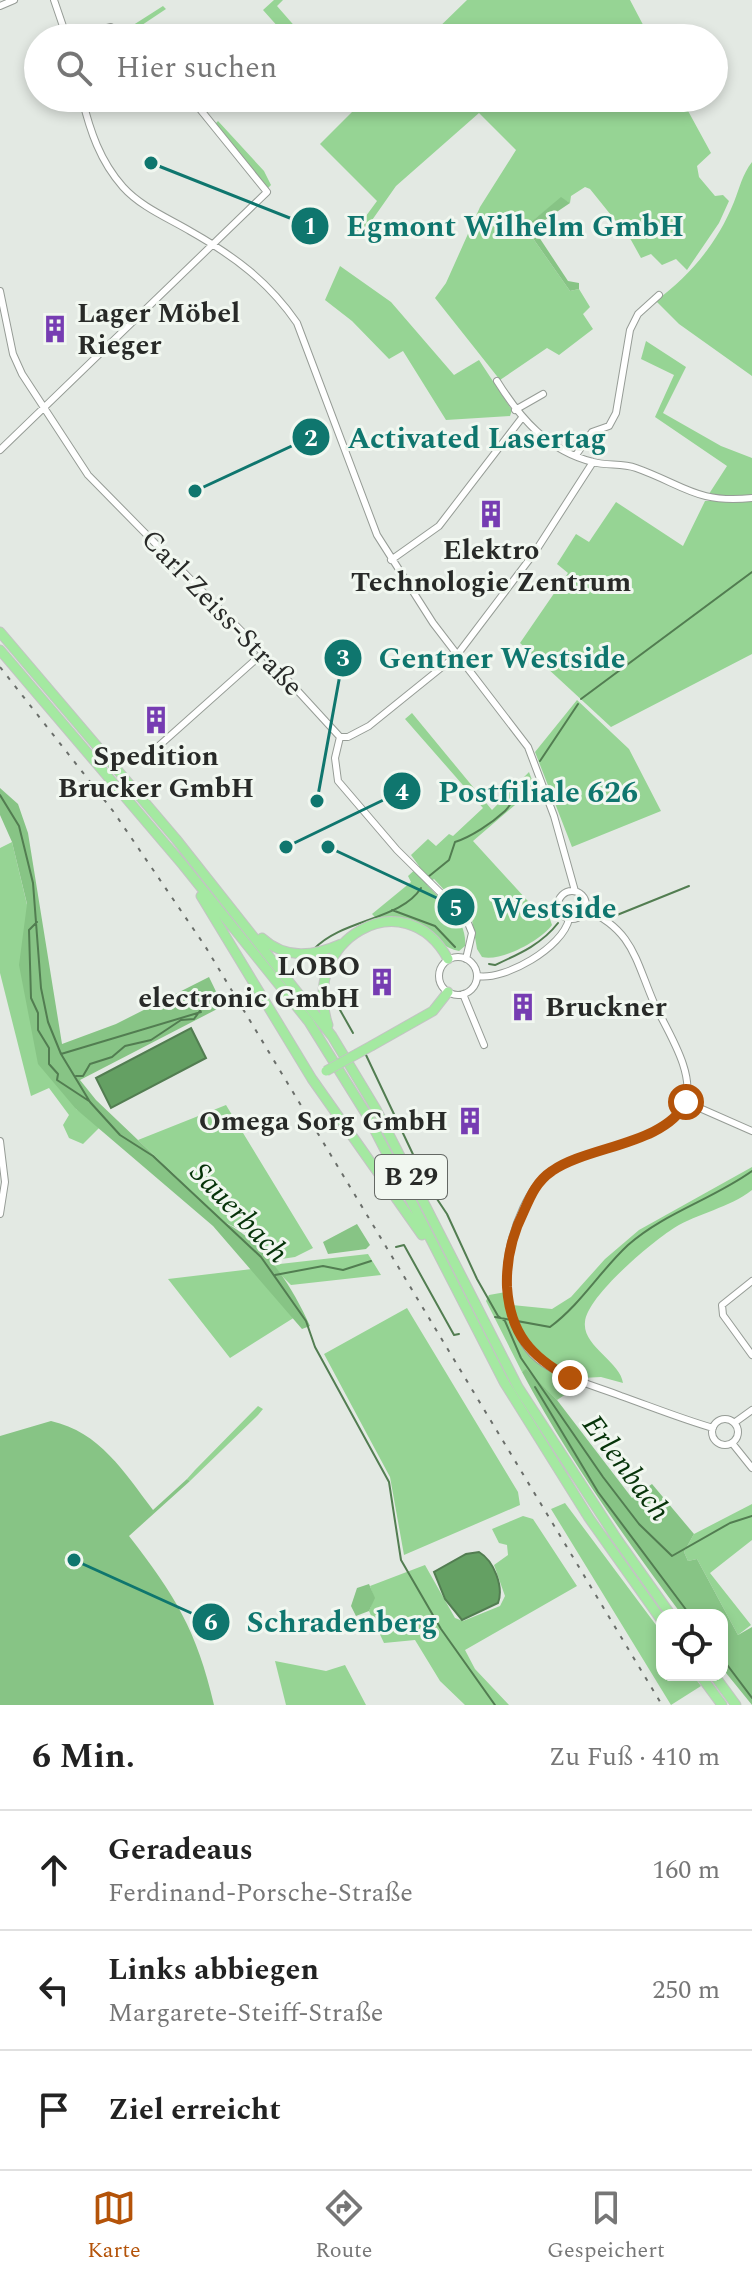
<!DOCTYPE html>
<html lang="de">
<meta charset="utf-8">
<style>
body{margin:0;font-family:Spectral,serif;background:#f6f6f6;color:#222}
.controls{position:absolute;right:24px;bottom:24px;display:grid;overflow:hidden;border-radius:16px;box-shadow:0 4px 12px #0003}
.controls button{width:72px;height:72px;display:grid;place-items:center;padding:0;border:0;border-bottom:2px solid #e0e0e0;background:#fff;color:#222;font:40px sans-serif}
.stop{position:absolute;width:24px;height:24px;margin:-18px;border:6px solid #b45309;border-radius:50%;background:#fff}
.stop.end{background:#b45309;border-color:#fff;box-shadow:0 2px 8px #0008}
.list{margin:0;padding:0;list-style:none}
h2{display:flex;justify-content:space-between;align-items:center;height:104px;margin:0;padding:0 32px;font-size:34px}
h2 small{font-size:26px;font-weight:400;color:#767676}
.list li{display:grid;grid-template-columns:52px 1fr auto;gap:24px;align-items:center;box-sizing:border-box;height:120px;padding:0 32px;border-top:2px solid #e0e0e0}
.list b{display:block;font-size:30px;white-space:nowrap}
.list p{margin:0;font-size:26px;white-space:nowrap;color:#767676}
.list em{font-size:26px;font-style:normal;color:#767676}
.icon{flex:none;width:44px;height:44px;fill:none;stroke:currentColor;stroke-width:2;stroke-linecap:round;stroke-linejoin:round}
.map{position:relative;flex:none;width:752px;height:1705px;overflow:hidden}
.search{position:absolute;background:#fff;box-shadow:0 4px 12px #0003;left:24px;right:24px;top:24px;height:88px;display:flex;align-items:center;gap:20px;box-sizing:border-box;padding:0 28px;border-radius:44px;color:#767676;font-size:30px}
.sheet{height:464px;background:#fff}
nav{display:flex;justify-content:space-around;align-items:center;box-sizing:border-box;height:112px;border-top:2px solid #e0e0e0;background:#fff;font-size:22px;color:#767676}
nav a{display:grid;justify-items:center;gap:4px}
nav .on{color:#b45309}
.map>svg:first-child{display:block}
</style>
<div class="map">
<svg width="752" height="1705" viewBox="0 0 752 1705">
<rect width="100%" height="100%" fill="#e3e9e3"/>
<path fill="#96d494" d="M274,0H283L277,6L305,38H288L263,10Z
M467,0H630L650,38H428Z
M163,6L166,9L142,25L135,35L137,38H121L127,29Z
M366,98H681L711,153L697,166L699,177L715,196L723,195L729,201L719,223L687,270L676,259L662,265L651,254L641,258L631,240L590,189L585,187L571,196L570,203L561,198L525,227L570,291L579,289L590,307L583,314L593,329L559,355L547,348L500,380L435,298L446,283L480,207L516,150L479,113L396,186L363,233L355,231L377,201L320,144Z
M218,121L264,171L271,185L268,188L215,124Z
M752,162V376L679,324L656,301C691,274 717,244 734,202C740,187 742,175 752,162Z
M340,266L391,302L454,375L479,360L512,410L510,416L446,420L403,351L389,359L352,321L325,300Z
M646,341L686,367L663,413L721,446L752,458V496L707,497L727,466L655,417L674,375L641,359Z
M752,500V654L611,727L520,643L568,573L557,564L576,534L589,542L616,502L683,546L705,501Z
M577,700L629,749L661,811L572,847L535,752Z
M412,713L492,810L529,772L535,788L473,841L537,911L548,913L552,925C540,941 501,962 482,957L477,949L472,920L434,879L427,885C443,902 468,920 465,946L459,951C427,945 431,909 377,919L372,914L411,882L408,876L419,866L411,855L428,839L436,846L449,834L453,836L483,808L405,719Z
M12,842L76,1109L101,1126L83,1144L69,1138L63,1125L69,1115L49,1088L31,1096L0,973V848Z
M226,1105L313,1248L295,1257L268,1261L245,1232L224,1222L138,1140Z
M752,1167V1190C729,1208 698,1213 674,1228C652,1242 587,1296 585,1322C582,1346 621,1362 623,1383L601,1377L582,1378L578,1386L557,1400L526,1370L522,1372L486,1301L489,1295L511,1291L512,1305L552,1309L571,1297L605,1259L639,1230Z
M368,1254L381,1275L291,1285L271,1265Z
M252,1269L295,1317L230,1358L168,1279Z
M407,1308L518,1492L520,1505L404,1555L390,1477L324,1354Z
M258,1406L263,1409L258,1415L190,1481L187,1479L195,1470Z
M565,1503L662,1633V1675H693L701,1686L671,1705L551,1509Z
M752,1504V1540L710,1573L751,1625L738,1635L697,1559L688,1561L684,1552L694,1534Z
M523,1516L533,1519L577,1586L465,1650L475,1669L509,1705H465L440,1681L415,1640L384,1643L369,1611L374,1598L370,1586L425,1565L455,1618L463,1621L500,1606L505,1596L494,1565L508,1555L507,1545L499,1543L492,1529Z
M275,1661L326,1671L345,1665L366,1705H286Z"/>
<path fill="#87c485" d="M561,197L570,203L533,228L568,281L579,283V289L570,291L525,227Z
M0,788L18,804L28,833L62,1044L116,1024L209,977L223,1006L80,1080L96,1100L224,1222C264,1242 292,1286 310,1326L302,1329L213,1226L76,1109L38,1064L19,965L27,904L12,842L0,815Z
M357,1224L370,1245L366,1249L328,1254L323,1242Z
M526,1369L557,1400L632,1498L652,1484L694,1534L684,1552L688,1561L697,1559L738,1635L752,1627V1705L722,1668V1615H682C624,1537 568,1458 522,1372Z
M51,1421C100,1432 124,1472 153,1510L187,1479L190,1481L129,1536C175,1595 197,1631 214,1705H0V1436Z
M369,1584L375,1598L369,1611L356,1616L351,1606L357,1588Z"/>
<path fill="#64a063" stroke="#527d51" stroke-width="2" d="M191,1028L206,1058L111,1108L96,1078Z
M479,1552C494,1561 504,1587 498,1603L462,1620L445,1599L434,1572L466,1554Z"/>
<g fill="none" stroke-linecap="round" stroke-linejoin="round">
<path stroke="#527d51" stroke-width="2" d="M581,699L752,572
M540,761L578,704
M0,795L19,826L33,883L41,988L48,1022L61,1054L90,1102L120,1135L153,1156L261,1257L306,1321L315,1347L389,1482L401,1560L441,1629L495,1705
M428,877L449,860L455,842C471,837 492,823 505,811C514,803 512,793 528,780
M606,908L617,915L689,886
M392,910L435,926L455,947
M37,922L29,930L31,998L38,1013V1030L49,1048V1064L58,1074L57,1080L89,1101
M314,949C342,919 401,920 421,888
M489,964L495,965C519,954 542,944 558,923
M331,994L353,1033
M61,1054L201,1012
M366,1055L427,1184L447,1214L477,1279L498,1316L505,1321L521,1358L603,1477L639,1524L672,1556L730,1523L752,1516
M76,1076H83L90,1064L112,1057L125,1046L151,1040L181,1020L194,1019L207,1001L216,1000
M396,1247L404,1245L454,1335L459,1334
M275,1275L323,1266L343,1270L371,1261
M495,1317L550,1327C581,1304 600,1271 628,1245C664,1213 713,1199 752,1171
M535,1387L598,1492L690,1615
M722,1658L752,1698"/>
<defs>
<path id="minor" d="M54,0L67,38
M0,6L14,0
M68,38L111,27L128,38
M82,98C90,131 100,161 123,187C141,207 168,218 190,231C234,256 268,281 297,323L377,535L433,623L528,747L554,816L575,891
M0,291L13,354L22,374L88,475L263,653L340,737
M497,381C520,418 548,451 593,462C607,466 622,463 636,468C684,485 697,504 752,498
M515,410L543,394
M0,450L267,192L191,98
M576,455L592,432L609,426L616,413L630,330L638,314L659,295
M391,560L439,526L521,419
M340,737H348L369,726L457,655L535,552L593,462
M340,737L335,758L338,781L397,850L466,918L472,933L466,959
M143,760L263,653
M558 905a14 14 0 1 1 28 0a14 14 0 1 1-28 0Z
M585,909C633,930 635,959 654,1003C666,1029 698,1076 684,1105C665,1144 582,1148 550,1172C528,1188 514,1226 509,1252C503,1287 510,1341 543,1363C566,1379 595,1386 621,1396C652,1407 682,1419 713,1428
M439 976a19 19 0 1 1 38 0a19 19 0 1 1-38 0Z
M477,976C505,981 563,947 569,919
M463,994L484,1045
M686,1102L752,1131
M0,1141L5,1182L0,1214
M752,1281L722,1305L723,1315L752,1355
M712 1432a13 13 0 1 1 26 0a13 13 0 1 1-26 0Z
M734,1423L752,1410
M732,1443L752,1468"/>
<path id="highway" d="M0,632L176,839L332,1036L376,1109L518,1387L617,1539L671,1615
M0,650L183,865L309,1022L368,1117L504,1382L589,1518L662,1621
M201,896L312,1079L422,1235
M262,938C286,960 314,956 341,944
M328,1025C299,940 404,879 448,959
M373,1045L433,1011L448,992
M700,1675L722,1705
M714,1675L736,1705"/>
</defs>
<use href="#minor" stroke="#969c96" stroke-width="8"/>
<use href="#highway" stroke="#c3c3c3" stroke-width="11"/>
<use href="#minor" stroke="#fff" stroke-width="6"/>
<use href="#highway" stroke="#a4e9a1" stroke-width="9"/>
<path stroke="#6a6e6a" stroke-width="2" stroke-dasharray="4 8" stroke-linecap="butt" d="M0,667L113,811L205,946L662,1705"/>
<defs>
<path id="highway-bridge" d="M326,1071L373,1045"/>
</defs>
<use href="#highway-bridge" stroke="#c3c3c3" stroke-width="11" stroke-linecap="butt"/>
<use href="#highway-bridge" stroke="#a4e9a1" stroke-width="9"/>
</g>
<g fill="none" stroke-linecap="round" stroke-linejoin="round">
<path stroke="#b45309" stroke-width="10" d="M570,1378C531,1357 510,1333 507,1287C506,1259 512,1235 524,1211C531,1195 537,1181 552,1171C587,1146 665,1145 686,1102"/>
</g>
<defs>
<symbol id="building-bare" viewBox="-9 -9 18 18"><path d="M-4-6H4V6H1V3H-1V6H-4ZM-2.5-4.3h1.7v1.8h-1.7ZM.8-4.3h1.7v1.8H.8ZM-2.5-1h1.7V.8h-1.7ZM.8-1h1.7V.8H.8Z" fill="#763cb2" stroke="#f1f7f0" stroke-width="2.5" paint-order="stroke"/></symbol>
</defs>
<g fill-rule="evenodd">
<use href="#building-bare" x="35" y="309" width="40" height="40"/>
<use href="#building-bare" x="471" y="494" width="40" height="40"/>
<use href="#building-bare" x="136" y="700" width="40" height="40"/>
<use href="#building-bare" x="362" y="962" width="40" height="40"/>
<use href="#building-bare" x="503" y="987" width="40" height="40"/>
<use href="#building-bare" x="450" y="1101" width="40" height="40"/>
</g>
<g text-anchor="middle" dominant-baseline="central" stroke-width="6" stroke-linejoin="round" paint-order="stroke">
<rect fill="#f1f7f0" stroke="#646864" stroke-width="2" x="375" y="1155" width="72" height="44" rx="6"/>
<g font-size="26" font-weight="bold" fill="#282a28">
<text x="411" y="1177">B 29</text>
</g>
<g font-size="28" font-weight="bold" fill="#282a28" stroke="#f1f7f0" text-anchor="start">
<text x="77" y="313">Lager Möbel<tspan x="77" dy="32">Rieger</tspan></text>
<text x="491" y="550" text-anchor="middle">Elektro<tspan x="491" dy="32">Technologie Zentrum</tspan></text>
<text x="156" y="756" text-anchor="middle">Spedition<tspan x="156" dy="32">Brucker GmbH</tspan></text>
<text x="360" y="966" text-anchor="end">LOBO<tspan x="360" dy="32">electronic GmbH</tspan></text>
<text x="545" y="1007">Bruckner</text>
<text x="448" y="1121" text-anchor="end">Omega Sorg GmbH</text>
</g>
<g font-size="28" fill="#282a28" stroke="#f1f7f0">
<text transform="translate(222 613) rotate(46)">Carl-Zeiss-Straße</text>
</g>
<g font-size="30" font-style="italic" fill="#063309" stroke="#f1f7f0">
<text transform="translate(239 1213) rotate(46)">Sauerbach</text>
<text transform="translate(626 1468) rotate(53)">Erlenbach</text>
</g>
</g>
<path fill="none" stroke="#0f766e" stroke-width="3" d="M151 163L310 226M195 491L311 437M317 801L343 658M286 847L402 791M328 847L456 907M74 1560L211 1622"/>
<g fill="#0f766e" stroke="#f1f7f0" stroke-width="3">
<circle cx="151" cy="163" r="8"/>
<circle cx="195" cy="491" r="8"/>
<circle cx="317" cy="801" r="8"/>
<circle cx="286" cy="847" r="8"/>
<circle cx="328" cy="847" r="8"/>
<circle cx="74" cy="1560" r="8"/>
<circle cx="310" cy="226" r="20"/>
<circle cx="311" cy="437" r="20"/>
<circle cx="343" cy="658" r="20"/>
<circle cx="402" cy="791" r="20"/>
<circle cx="456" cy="907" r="20"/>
<circle cx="211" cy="1622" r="20"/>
</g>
<g font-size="24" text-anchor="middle" font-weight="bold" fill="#fff">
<text x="310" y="234">1</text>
<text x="311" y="446">2</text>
<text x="343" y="666">3</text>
<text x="402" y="800">4</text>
<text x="456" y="916">5</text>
<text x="211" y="1630">6</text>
</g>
<g font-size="30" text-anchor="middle" font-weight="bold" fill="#0f766e" stroke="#f1f7f0" stroke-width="6" stroke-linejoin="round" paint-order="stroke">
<text x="515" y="236">Egmont Wilhelm GmbH</text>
<text x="477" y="448">Activated Lasertag</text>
<text x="502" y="668">Gentner Westside</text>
<text x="538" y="802">Postfiliale 626</text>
<text x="554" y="918">Westside</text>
<text x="342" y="1632">Schradenberg</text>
</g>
</svg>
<div class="controls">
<button><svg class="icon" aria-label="locate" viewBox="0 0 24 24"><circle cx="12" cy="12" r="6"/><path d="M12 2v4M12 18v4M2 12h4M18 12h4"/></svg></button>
</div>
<div class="stop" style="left:686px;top:1102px"></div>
<div class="stop end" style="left:570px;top:1378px"></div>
<div class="search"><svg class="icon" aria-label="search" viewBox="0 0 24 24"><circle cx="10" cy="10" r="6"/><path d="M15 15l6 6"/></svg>Hier suchen</div>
</div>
<section class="sheet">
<h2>6 Min.<small>Zu Fuß · 410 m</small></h2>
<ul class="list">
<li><svg class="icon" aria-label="ahead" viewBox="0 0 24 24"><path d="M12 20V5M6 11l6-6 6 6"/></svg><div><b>Geradeaus</b><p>Ferdinand-Porsche-Straße</p></div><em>160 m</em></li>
<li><svg class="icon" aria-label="left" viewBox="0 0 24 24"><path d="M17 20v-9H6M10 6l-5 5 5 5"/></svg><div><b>Links abbiegen</b><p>Margarete-Steiff-Straße</p></div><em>250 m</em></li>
<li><svg class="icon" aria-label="arrive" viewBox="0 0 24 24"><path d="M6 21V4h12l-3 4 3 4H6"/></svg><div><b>Ziel erreicht</b></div></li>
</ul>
</section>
<nav>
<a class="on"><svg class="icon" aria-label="map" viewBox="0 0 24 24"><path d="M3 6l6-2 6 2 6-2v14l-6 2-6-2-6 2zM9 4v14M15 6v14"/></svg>Karte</a>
<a><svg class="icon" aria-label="directions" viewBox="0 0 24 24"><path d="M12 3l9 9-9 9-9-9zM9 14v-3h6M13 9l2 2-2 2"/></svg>Route</a>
<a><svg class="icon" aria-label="saved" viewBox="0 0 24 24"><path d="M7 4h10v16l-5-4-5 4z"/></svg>Gespeichert</a>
</nav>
